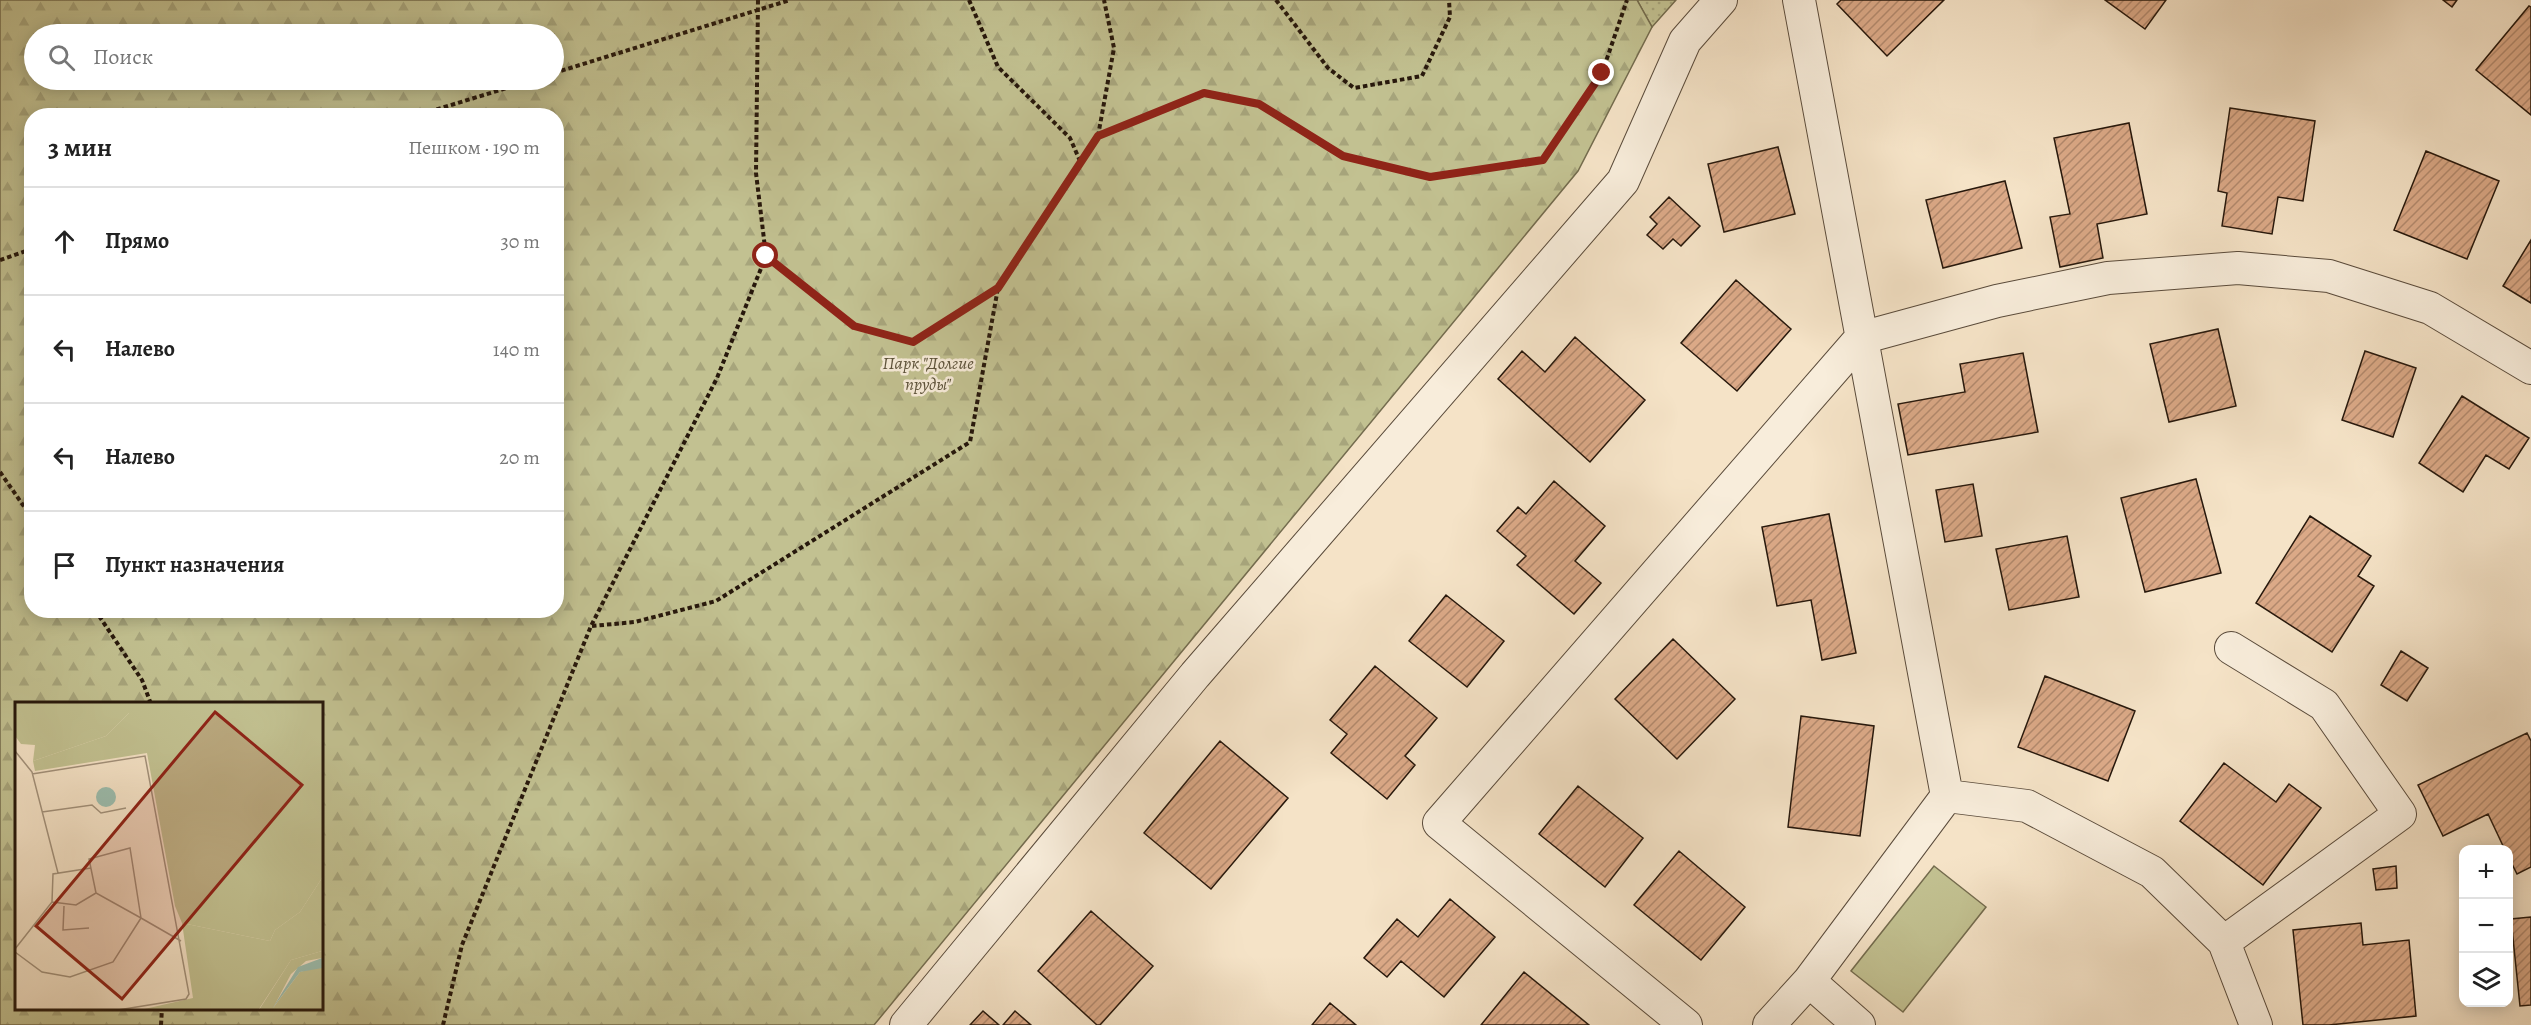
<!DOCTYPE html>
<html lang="ru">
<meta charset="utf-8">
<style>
body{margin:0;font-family:Alegreya,serif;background:#f6f6f6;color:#222}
.controls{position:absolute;right:18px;bottom:18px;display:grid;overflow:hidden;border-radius:12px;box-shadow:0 3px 15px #0003}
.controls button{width:54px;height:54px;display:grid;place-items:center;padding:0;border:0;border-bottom:2px solid #e0e0e0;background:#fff;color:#222;font:30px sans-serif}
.stop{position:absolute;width:18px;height:18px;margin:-14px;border:4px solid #8f2418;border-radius:50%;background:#fff}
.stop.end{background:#8f2418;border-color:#fff;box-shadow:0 2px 6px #0008}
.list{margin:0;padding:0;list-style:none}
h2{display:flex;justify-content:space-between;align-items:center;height:78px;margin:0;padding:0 24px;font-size:26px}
h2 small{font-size:20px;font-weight:400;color:#767676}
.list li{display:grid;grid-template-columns:39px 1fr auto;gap:18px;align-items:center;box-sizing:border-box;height:108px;padding:0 24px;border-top:2px solid #e0e0e0}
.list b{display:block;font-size:22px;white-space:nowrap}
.list em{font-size:20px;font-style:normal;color:#767676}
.icon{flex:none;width:33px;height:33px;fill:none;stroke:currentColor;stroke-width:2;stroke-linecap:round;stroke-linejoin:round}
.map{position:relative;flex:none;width:2531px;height:1025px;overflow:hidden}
.search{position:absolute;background:#fff;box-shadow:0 3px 15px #0003;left:24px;top:24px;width:540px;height:66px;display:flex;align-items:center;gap:15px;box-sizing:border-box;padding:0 21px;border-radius:33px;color:#767676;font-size:22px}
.panel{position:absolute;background:#fff;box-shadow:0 3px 15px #0003;left:24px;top:108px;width:540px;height:510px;border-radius:24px}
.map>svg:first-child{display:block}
</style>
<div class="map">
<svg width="2531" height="1025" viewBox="0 0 2531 1025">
<defs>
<pattern id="grass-dots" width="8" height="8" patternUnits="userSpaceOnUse" patternTransform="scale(1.5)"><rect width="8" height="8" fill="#c2c191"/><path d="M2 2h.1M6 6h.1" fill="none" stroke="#a7a57c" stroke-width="1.8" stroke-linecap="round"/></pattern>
<pattern id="forest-firs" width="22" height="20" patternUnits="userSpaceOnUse" patternTransform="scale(1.5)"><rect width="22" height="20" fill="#c2c191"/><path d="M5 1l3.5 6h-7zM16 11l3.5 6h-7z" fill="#a7a57c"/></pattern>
<pattern id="building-hatch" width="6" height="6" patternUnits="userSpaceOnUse" patternTransform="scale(1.5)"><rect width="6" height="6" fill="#dba987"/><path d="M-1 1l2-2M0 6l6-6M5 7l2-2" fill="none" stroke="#b2896d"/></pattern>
</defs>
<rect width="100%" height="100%" fill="#f5e3c7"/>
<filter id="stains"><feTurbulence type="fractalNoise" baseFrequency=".00333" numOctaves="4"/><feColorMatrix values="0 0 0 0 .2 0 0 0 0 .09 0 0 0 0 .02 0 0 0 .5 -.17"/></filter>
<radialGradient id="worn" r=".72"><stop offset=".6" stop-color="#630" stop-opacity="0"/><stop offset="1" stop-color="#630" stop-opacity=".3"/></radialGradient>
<path fill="url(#grass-dots)" stroke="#746c4e" stroke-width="1.5" d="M1637,0H1676L1652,27Z"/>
<path fill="url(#forest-firs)" stroke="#746c4e" stroke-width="1.5" fill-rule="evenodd" d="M0,0H1637L1652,27L1578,171L874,1025H0ZM34,34H554V80H34ZM32,116H556V610H32ZM16,704H321V1008H16Z"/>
<path fill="#c2c191" stroke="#746c4e" stroke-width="1.5" d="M1934,866L1986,907L1903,1012L1851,971Z"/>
<path fill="url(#building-hatch)" stroke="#27180c" stroke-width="1.5" d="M1841,0H1944L1887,56L1837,4Z
M2105,0H2166L2145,29Z
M2443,0H2457L2452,7Z
M2529,6L2531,7V115L2476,70Z
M2230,108L2315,121L2303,201L2278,197L2272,234L2222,226L2227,193L2218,191Z
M2129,123L2147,214L2097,224L2103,258L2060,267L2050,217L2070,214L2054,138Z
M1778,147L1795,214L1724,232L1708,164Z
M2426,151L2499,181L2467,259L2394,230Z
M2005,181L2022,248L1943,268L1926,200Z
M1669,197L1700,226L1681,246L1673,239L1663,249L1647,235L1657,224L1650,217Z
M2531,240V303L2503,286Z
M1736,280L1791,329L1737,391L1681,343Z
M2218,329L2236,406L2169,422L2150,344Z
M1575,337L1645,400L1590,462L1498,379L1522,351L1545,372Z
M2365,351L2416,368L2393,437L2342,420Z
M2023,353L2038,432L1908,455L1898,404L1965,392L1960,364Z
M2462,396L2529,438L2509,469L2486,455L2463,492L2419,463Z
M2196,479L2221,573L2145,592L2121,498Z
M1554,481L1605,526L1575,561L1601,583L1574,614L1517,565L1526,556L1497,531L1518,507L1526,514Z
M1973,484L1982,536L1945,542L1936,490Z
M1829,514L1856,653L1822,660L1811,600L1777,606L1762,527Z
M2310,516L2371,556L2358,576L2374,586L2332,652L2256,603Z
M2067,536L2079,597L2009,610L1996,549Z
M1446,595L1504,641L1467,687L1409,641Z
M1673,639L1735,699L1677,759L1615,699Z
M2401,651L2428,668L2407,701L2381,685Z
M1375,666L1437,718L1405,756L1415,765L1387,799L1331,753L1347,734L1330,720Z
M2045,676L2135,711L2108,781L2018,747Z
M1801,716L1874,726L1860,836L1788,827Z
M2527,733L2531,741V867L2517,874L2508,856V850H2505L2488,814L2443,836L2418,785Z
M1220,741L1288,798L1211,889L1144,833Z
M2224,763L2276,802L2289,784L2321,808L2263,885L2180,821Z
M1578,786L1643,838L1605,887L1539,834Z
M1679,851L1745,907L1701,960L1634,905Z
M2396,866L2397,888L2376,890L2373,869Z
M1450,899L1495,937L1444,997L1401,961L1387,977L1364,958L1397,919L1418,937Z
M1091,911L1153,966L1100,1025H1097L1038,971Z
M2531,917V1005L2520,1006L2511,919Z
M2361,923L2363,945L2409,940L2416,1016L2329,1025H2303L2293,930Z
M1524,972L1589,1025H1481Z
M1330,1003L1356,1025H1312Z
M983,1011L999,1025H970Z
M1015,1011L1031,1025H1003Z"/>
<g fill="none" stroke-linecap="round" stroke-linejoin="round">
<defs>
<path id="street" d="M1947,796L2027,806L2152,872L2224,942L2256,1025
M2224,942L2400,814L2324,705L2231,648
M1809,981L1859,1025
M906,1025L1195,675L1623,181L1685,41L1721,0
M1686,1025L1439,823L1861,338L1997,301L2108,278L2238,268L2329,276L2430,308L2531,368
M1769,1025L1809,981L1947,796L1799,0"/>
</defs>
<use href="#street" stroke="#5a4b3b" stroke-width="34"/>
<path stroke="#27180c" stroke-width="4" stroke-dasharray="4.5 3" stroke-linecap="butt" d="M758,0L756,173L766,256L854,326L913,342L998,288L1097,137L1204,93L1259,104L1343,156L1430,177L1543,160L1602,73L1627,0
M969,0L998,67L1070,138L1080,161
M1276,0L1328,68L1354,88L1422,76L1450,17L1449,0
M554,73L790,0
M415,116L533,80
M1098,136L1114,48L1104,0
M0,260L32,249
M0,472L32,518
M95,610L142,680L151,704
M592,626L635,622L716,601L970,442L998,288
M161,1025L162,1008
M443,1025L462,945L591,626L717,378L766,256"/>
<use href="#street" stroke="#f8eddb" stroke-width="32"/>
</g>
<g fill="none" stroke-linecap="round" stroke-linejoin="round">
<path stroke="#8f2418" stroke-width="8" d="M766,256L854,326L913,342L998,288L1098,136L1204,93L1259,104L1343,156L1430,177L1543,160L1602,73"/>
</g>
<g text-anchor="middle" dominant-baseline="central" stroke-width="5" stroke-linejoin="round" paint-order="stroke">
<g font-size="18" font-style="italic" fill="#5d533b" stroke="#f8eddb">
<text x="928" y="363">Парк "Долгие<tspan x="928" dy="21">пруды"</tspan></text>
</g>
</g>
<g transform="translate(15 702)">
<rect width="308" height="308" fill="#f5e3c7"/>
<path d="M0,0H114V11L91,34L18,59L20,43L6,42L0,34ZM307,176V249L276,258L244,307L125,308L178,296L167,221L255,239L260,228L285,210Z" fill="#c2c191"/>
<path d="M114,0H307V176L285,210L260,228L255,239L167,221L160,204L132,51L20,69L18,59L91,34L114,11Z" fill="#c2c191"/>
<path d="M307,249V256L291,259L276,272L258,306L285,270L303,265L307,266V307L244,308L276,258Z" fill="#c2c191"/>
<path d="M81 95a10 10 0 1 1 20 0a10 10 0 1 1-20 0ZM307,256V266L285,270L257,307L283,265Z" fill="#9dbfb0"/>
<path fill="none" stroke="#a3927c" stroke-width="1.5" d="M0,49L17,70L43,171M17,72L130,54L174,292L171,297L103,308M27,110L77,103L86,111L111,106M37,200L61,203L81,191M49,204L48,228L74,226M0,247L37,200L38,172L76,166M0,250L27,270L55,275L98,260L126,216L115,146L74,157L81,191L126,216L166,239"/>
<path fill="#8f2418" fill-opacity="0.15" stroke="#8f2418" stroke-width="3" d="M200,10L287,83L107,297L21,224Z"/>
<rect width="308" height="308" fill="none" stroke="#27180c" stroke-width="3"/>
</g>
<rect width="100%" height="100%" filter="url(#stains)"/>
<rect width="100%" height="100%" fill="url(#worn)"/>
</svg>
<div class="controls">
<button>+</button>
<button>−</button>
<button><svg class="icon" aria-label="layers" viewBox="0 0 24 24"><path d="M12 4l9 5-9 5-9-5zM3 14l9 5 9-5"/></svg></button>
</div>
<div class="stop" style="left:766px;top:256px"></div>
<div class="stop end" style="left:1602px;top:73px"></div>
<div class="search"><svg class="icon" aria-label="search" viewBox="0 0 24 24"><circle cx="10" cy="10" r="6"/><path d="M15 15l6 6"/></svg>Поиск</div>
<section class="panel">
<h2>3 мин<small>Пешком · 190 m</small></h2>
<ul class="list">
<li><svg class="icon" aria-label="ahead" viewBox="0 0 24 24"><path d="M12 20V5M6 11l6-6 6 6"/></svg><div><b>Прямо</b></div><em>30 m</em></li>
<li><svg class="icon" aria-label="left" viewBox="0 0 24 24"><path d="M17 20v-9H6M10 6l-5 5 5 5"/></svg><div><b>Налево</b></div><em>140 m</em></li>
<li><svg class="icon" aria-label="left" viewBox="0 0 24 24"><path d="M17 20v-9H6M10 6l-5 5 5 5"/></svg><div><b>Налево</b></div><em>20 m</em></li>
<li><svg class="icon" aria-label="arrive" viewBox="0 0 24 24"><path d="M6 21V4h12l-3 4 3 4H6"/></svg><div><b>Пункт назначения</b></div></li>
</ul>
</section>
</div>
